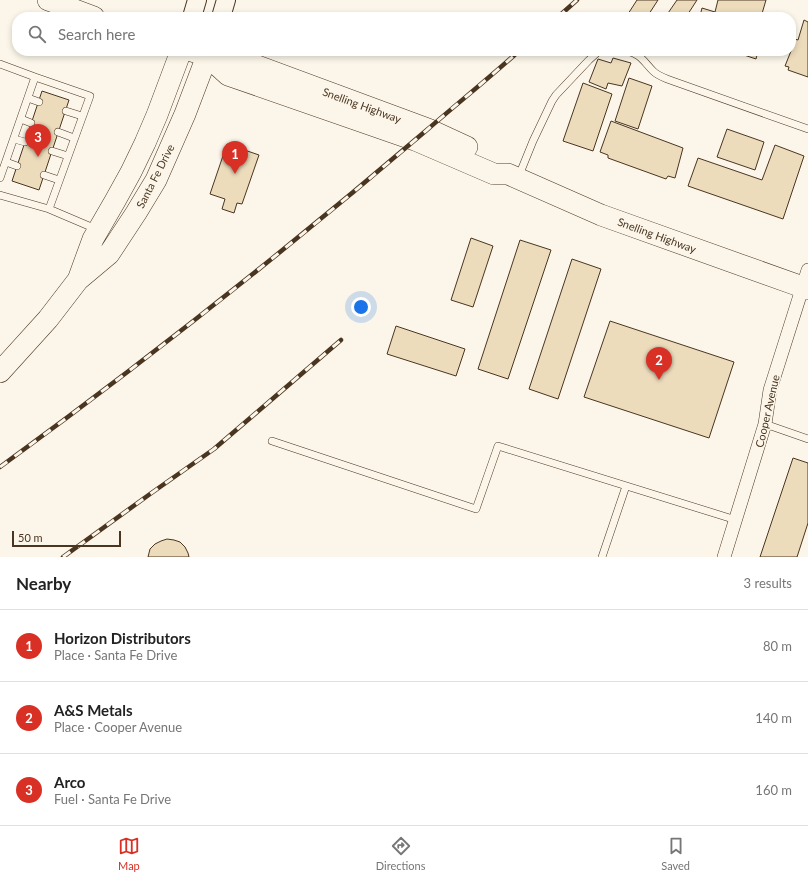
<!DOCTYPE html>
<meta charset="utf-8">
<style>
body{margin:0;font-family:Lato,sans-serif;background:#f2f2f2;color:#222}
.scale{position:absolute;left:12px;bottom:10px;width:109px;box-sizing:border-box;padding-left:4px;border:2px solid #4a3520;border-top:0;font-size:11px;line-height:14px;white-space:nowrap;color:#4a3520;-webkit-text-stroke:3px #fbf6e9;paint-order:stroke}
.you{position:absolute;left:361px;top:307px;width:14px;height:14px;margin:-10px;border:3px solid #fff;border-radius:50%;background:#1a73e8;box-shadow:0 0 0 6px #1a73e833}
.badge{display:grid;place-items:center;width:26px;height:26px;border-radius:50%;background:#d93025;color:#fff;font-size:13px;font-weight:700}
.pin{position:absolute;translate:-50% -33px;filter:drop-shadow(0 1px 2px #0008)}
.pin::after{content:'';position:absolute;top:21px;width:14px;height:12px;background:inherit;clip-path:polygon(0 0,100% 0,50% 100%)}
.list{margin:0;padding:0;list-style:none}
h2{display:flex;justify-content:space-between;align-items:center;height:52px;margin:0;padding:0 16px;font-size:17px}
h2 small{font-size:13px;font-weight:400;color:#767676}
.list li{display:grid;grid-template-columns:26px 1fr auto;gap:12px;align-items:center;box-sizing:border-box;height:72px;padding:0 16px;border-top:1px solid #e0e0e0}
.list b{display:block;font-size:15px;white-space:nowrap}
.list p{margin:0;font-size:13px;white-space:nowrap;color:#767676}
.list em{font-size:13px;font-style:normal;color:#767676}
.icon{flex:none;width:22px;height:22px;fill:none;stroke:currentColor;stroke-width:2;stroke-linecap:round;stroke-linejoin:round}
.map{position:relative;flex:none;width:808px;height:557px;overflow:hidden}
.search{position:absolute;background:#fff;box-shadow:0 2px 6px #0003;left:12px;right:12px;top:12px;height:44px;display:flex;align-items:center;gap:10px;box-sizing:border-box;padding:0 14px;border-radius:16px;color:#767676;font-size:15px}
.sheet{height:268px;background:#fff}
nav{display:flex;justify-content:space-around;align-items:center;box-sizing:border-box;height:56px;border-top:1px solid #e0e0e0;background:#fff;font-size:11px;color:#767676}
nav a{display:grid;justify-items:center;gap:2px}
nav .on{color:#d93025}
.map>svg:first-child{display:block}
</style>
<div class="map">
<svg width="808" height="557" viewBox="0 0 808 557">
<rect width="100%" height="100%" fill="#fbf6e9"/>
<path fill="#ecdcbc" stroke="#4a3520" d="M637,0H658L647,17H626Z
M677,0H697L686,17H667L666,16Z
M718,0H766L761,17H703L700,16L702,8L715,12Z
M804,20L808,22V77L788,70L789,67L785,66L791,51V38L798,40Z
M737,51H758L756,59L744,55V53Z
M613,58L631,63L622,86L608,83L606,89L589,82L598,59L611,63Z
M629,78L652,86L638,129L615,121Z
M583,83L612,94L593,151L563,141Z
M42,91L69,100L39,190L12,181Z
M611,121L683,148L675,178L668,176L666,179L608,158V155L600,152Z
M727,129L764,142L755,170L717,157Z
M227,144L259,155L242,204L237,203L234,213L222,209L225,199L210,194Z
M775,145L804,156L783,219L688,186L698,158L762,180Z
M471,238L493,246L473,307L451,300Z
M520,240L551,250L508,379L478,369Z
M572,259L601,269L558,399L529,389Z
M610,321L734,362L709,438L584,397Z
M396,326L465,349L456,376L387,354Z
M793,458L808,463V523L797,557H760Z
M167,539L174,540L180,542L185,547L188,553L189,557H148L150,549L155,544L161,541Z"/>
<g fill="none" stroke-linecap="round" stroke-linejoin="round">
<defs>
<path id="lane" d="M627,51C641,54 644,62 653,71C657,75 662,77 667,79L808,129
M0,64L35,77L0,178
M35,77L90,96L49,209
M28,98L39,102
M66,111L82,116
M21,119L31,123
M58,132L74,138
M14,139L25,142
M52,151L68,156
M6,162L17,166
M44,175L59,180
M518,178L533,141L552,101L556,95L589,60L599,51
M0,195L49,209L96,229
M765,424L808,439
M272,441L476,509L498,446L736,520
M602,557L626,486"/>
<path id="street" d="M724,557L765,424L770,390L808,270"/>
<path id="secondary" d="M192,17L197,0
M221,17L226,0"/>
<path id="primary" d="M48,0L94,17
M192,51L207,56L233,57L428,129L467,147
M207,56L228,75L415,140L494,174H508L601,215L808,289
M78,280L93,239L115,201L131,172L145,143L157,115L181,51
M0,372L48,319L78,280L109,254L136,213L156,180L185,114L207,56"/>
</defs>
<use href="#lane" stroke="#4a3520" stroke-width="8"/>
<use href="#street" stroke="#4a3520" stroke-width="14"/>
<use href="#secondary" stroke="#4a3520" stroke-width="20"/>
<use href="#primary" stroke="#4a3520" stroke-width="22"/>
<use href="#lane" stroke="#fbf6e9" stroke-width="7"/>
<use href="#street" stroke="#fbf6e9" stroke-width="13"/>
<use href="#secondary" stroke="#fbf6e9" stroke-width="18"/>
<use href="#primary" stroke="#fbf6e9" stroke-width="21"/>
<defs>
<path id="rail" d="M558,17L577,0
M0,467C147,360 290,247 428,129C458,103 489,78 519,51
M63,557L150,494L214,449L341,340"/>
</defs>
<use href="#rail" stroke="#4a3520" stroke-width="4.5"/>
<use href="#rail" stroke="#fbf6e9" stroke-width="3" stroke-dasharray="9" stroke-linecap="butt"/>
</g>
<g text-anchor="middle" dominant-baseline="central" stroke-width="3" stroke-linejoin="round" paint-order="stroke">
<g font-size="11" fill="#4a3520" stroke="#fbf6e9">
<text transform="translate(362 105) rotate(20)">Snelling Highway</text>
<text transform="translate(155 176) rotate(-63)">Santa Fe Drive</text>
<text transform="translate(657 235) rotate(20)">Snelling Highway</text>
<text transform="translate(767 411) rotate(-77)">Cooper Avenue</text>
</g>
</g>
</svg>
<div class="scale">50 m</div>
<div class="you"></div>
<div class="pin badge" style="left:235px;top:174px">1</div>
<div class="pin badge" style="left:659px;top:380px">2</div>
<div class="pin badge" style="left:38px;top:157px">3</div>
<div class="search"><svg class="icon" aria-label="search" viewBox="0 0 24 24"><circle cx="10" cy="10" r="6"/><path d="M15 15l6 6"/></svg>Search here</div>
</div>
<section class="sheet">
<h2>Nearby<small>3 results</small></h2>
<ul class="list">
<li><span class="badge">1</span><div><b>Horizon Distributors</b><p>Place · Santa Fe Drive</p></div><em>80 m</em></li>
<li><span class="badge">2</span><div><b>A&amp;S Metals</b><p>Place · Cooper Avenue</p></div><em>140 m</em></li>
<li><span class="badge">3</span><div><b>Arco</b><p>Fuel · Santa Fe Drive</p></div><em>160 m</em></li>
</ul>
</section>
<nav>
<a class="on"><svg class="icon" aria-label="map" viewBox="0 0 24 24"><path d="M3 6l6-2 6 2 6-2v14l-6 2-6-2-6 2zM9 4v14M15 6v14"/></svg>Map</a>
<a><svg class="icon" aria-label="directions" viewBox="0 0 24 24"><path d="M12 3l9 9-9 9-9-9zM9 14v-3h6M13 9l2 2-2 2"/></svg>Directions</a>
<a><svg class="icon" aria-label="saved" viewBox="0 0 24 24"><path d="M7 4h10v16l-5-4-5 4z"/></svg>Saved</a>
</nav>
